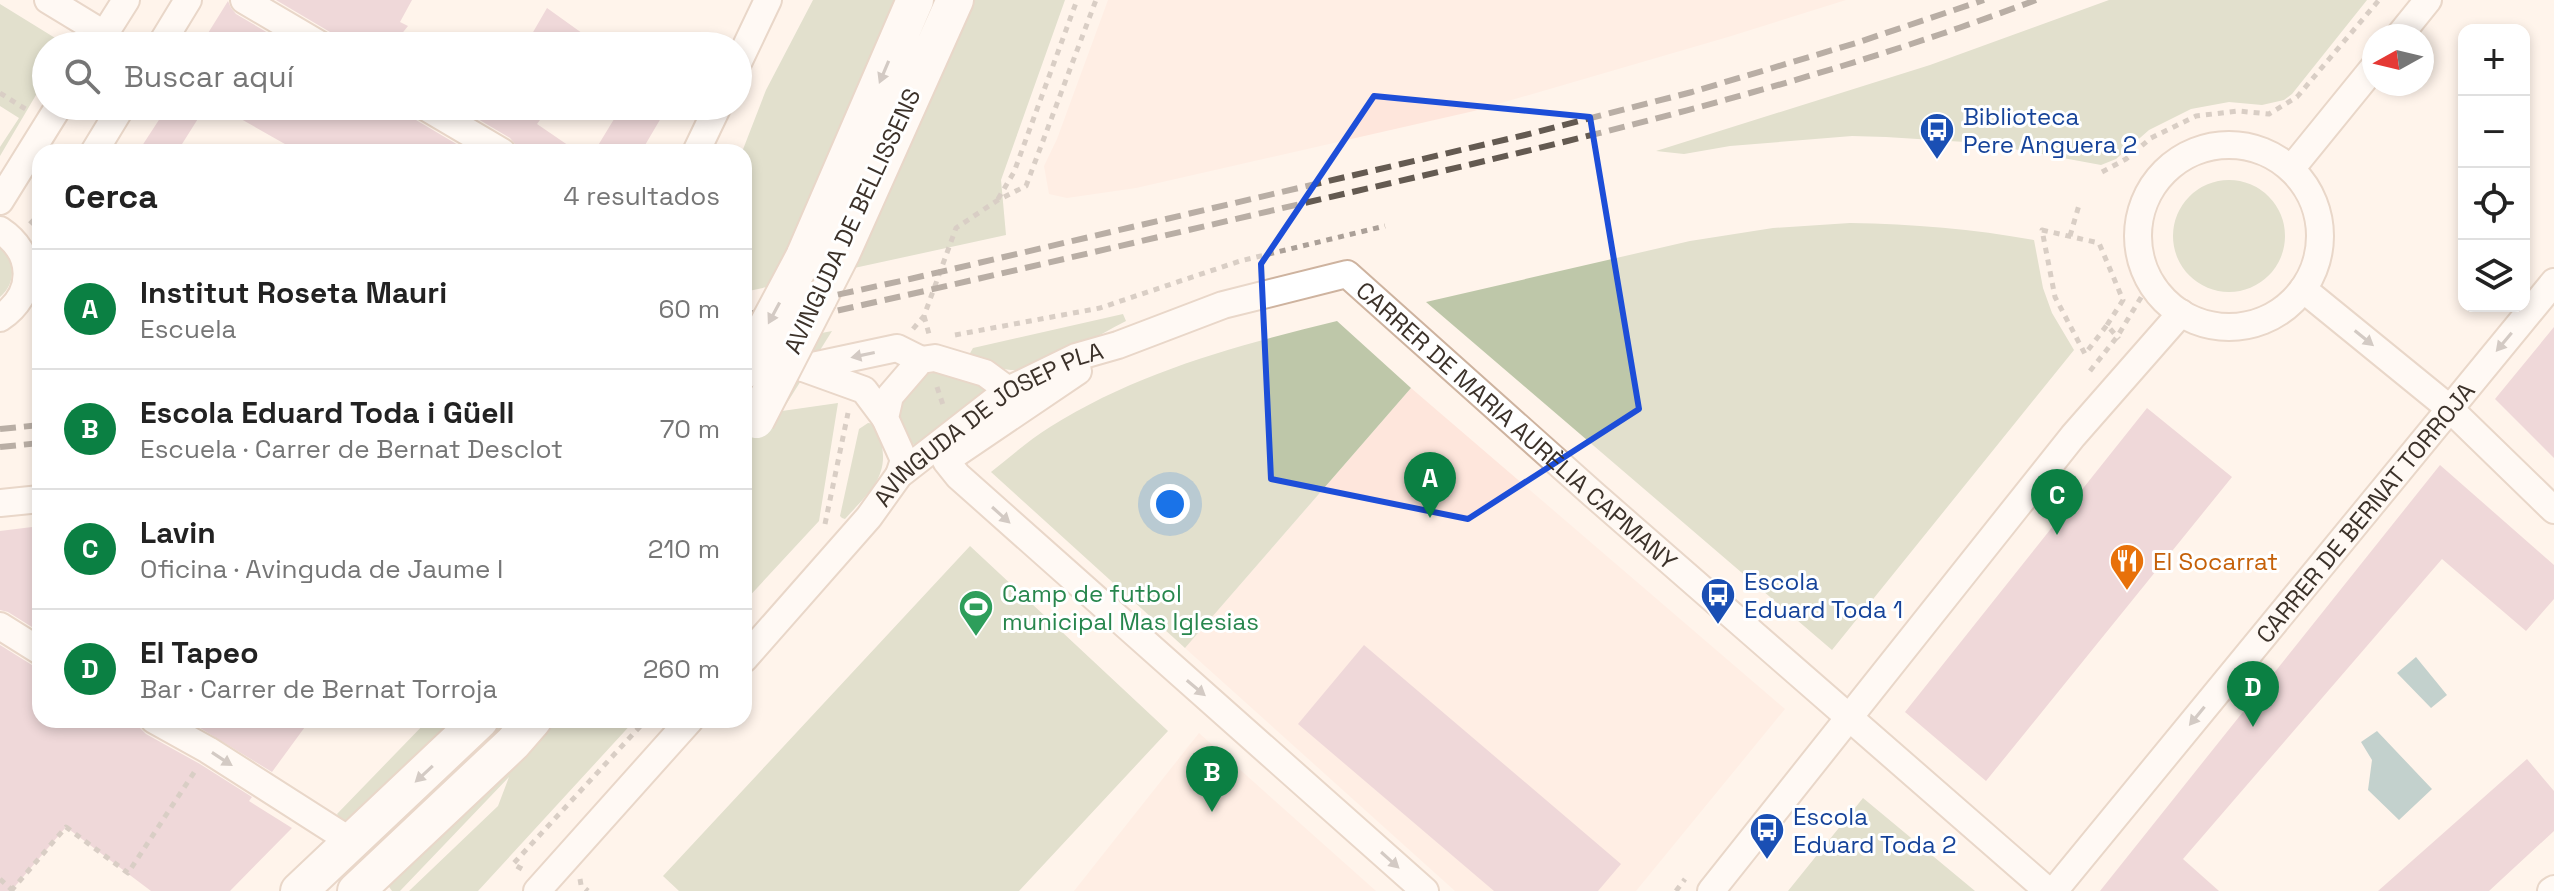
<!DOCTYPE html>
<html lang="es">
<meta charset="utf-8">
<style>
body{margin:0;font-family:"Space Grotesk",sans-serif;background:#f2f2f2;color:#222}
.controls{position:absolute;right:24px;top:24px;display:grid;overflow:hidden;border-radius:16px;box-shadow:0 4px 12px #0003}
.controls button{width:72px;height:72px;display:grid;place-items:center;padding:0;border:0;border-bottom:2px solid #e0e0e0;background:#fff;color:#222;font:40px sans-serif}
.compass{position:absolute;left:2362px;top:24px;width:72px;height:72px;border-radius:50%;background:#fff;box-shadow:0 4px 12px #0003;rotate:262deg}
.you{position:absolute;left:1170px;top:504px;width:28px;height:28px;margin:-20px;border:6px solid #fff;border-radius:50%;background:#1a73e8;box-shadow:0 0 0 12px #1a73e833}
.badge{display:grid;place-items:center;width:52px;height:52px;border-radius:50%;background:#0b8043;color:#fff;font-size:26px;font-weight:700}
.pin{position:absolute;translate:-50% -66px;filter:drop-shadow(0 2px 4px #0008)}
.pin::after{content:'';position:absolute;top:42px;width:28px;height:24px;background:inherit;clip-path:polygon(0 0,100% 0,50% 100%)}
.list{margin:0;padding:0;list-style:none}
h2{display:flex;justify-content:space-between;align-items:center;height:104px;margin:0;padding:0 32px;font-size:34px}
h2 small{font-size:26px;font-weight:400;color:#767676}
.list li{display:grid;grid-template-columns:52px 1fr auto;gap:24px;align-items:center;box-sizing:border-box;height:120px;padding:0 32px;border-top:2px solid #e0e0e0}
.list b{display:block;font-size:30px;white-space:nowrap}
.list p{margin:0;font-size:26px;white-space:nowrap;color:#767676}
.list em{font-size:26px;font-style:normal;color:#767676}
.icon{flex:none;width:44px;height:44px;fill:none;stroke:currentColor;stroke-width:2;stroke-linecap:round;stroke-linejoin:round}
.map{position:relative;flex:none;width:2554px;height:891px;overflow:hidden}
.search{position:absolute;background:#fff;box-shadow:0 4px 12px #0003;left:32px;top:32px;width:720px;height:88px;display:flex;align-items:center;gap:20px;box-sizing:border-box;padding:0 28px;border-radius:44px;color:#767676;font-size:30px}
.panel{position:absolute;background:#fff;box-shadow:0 4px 12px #0003;left:32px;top:144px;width:720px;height:584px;border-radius:24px}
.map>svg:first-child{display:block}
</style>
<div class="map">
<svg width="2554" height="891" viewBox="0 0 2554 891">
<rect width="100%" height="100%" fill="#fff4eb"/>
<path fill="#fee6dc" d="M1108,0H1846L1728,37L1474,111L1136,188L1067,198L1049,194L1044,166L1057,139Z
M1411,388L1785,709L1636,891H1455L1185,648Z
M1199,733L1376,891H1074Z"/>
<path fill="#bec7a9" d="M813,0H1065L1001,180L1006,235L744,292V152H742L766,90Z
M2109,0H2367L2292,94L2284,100L2262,105L2229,102L2191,109L2149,130L2116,159L2101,165L1981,143L1886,137L1852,136L1730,146L1684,154L1656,151L1930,65Z
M0,4L60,41L61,46H46V78L0,156V147L19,118L0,106Z
M2173 236a56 56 0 1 1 112 0a56 56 0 1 1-112 0Z
M1850,223C1913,224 1973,229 2034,240L2043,288L2052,313L2074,350L1832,650L1426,302L1690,241L1773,228Z
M0,248C16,262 16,283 0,297Z
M1123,314L1126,321C1098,335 1040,372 1011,370C996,369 982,360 969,355L973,348Z
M1337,321L1411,388L1185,648L991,472C1010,457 1029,440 1050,427C1137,372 1238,345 1337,321Z
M832,331L782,411L838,403L819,521L744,602V348Z
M942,372L964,376L988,389L916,447C903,435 899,425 897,407L924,374Z
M868,423L875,424C895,471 875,486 845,519L842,518L840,516L859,429Z
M970,546L1168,731L1019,891H679L663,876Z
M428,720H635L478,891H409L498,806L509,777L400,891H392L337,814Z
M1863,798L1975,891H1788Z"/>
<path fill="#7ba7a9" d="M2416,657L2447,695L2431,708L2397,673Z
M2377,731L2432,789L2399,820L2368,790L2372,760L2361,742Z"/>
<path fill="#dcb6c3" d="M276,0H412L400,22L408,26L392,46H338L335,38L330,32Z
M228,1L231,8L236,14L290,46H200Z
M547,8L600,46H525Z
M168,106H206L177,152H138Z
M218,106H408L411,114L416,120L470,152H299Z
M456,106H550L537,124L578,152H518L515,144L510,138Z
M622,106H668L641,152H594Z
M2554,327V458L2495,399Z
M2147,408L2232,477L1986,781L1905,712Z
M2440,465L2554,565V599L2526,631L2442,559L2183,859L2219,891H2100Z
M40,526V632L8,612L0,610V531Z
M0,645L32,665L40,667V720H138L140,728L146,734L200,764L252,797L249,801L292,828L230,891H151L66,827L11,891H0Z
M1364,645L1621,864L1598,891H1494L1298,724Z
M187,720H310L272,772Z
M2527,759L2554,791V831L2489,891H2378Z"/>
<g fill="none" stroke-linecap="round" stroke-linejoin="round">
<defs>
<g id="minor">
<path d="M48,0L104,34"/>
<path d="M244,0L322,46"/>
<path d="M2399,36L2428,0"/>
<path d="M97,46L126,0"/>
<path d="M160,46L188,0"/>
<path d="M738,63L768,0"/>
<path d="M424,106L502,152"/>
<circle cx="2229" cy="236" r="91"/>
<path d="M94,152L122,106"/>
<path d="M696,152L718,106"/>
<path d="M2291,169L2374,67"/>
<path d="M0,201L59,106"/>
<path d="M0,230C35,253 36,294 0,318"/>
<path d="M2303,289L2449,408L2554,510"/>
<path d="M803,368L897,348L921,360"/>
<path d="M803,368L864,390L885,418"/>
<path d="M948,459L1078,371"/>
<path d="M946,461L958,476L1425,891"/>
<path d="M899,475L904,460L885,418L890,396L921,360L935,358L985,373L1008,390"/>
<path d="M0,503L40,499"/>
<path d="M0,626L40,651"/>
<path id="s1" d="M744,659L869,517L899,475L1008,390L1076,357L1118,345L1223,305L1347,274L1593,494L2048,891"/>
<path d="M154,720L208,750L352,842"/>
<path d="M537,891L690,720"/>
<path d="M1711,891L2073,436L2181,313"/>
<path id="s2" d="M2054,891L2554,282"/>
<path d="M2551,891L2554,889"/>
</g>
<path id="secondary" d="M804,257L915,0
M818,299L842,252L955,0
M299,891L480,720
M356,891L513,743L533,720"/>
</defs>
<use href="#minor" stroke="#ceb39f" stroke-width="30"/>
<use href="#secondary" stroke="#ceb39f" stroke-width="40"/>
<path stroke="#aba098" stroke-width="5" stroke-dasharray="6 6" stroke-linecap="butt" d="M0,93L27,110
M2102,172L2126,159L2151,138L2196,116L2238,111L2269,114L2297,97L2379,0
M998,199L1014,172L1077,0
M30,224L40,213
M2070,236L2079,205
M924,316L929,334
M2107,325L2123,300L2099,243L2042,230L2055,297L2085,354L2107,325L2119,339
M913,329L924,316L956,228L998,200L1026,186L1096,0
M955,335L1100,308L1240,261L1385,226
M2090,371L2117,337L2151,281
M937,387L944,408
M825,524L848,413
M522,869L513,864L646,720
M0,879L12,890
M580,879L581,885L588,891
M11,891L66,827L128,873L195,771
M1676,891L1685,879"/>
<use href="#minor" stroke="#fff" stroke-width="26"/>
<use href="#secondary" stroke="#fff" stroke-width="36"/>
<path stroke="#645a51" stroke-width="6" stroke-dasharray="16 8" stroke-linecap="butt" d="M744,315L910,279L1525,135L1692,92L1856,43L1984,0
M744,331C939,289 1132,243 1326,198C1565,143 1806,87 2036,0
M0,429L40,425
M0,447L40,443"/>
<defs>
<path id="secondary-bridge" d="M744,370L804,257
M756,420L818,299"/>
</defs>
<use href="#secondary-bridge" stroke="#ceb39f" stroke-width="40" stroke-linecap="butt"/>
<use href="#secondary-bridge" stroke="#fff" stroke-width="36"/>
</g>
<defs><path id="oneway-solid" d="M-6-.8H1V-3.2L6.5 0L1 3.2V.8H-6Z" transform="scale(2)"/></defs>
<g fill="#9e9894">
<use href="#oneway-solid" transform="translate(884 72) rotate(113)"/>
<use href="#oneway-solid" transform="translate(774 313) rotate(118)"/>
<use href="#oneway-solid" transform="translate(2364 338) rotate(39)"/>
<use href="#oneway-solid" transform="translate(2504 342) rotate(130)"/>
<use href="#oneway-solid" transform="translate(863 355) rotate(168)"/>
<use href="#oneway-solid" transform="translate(1001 515) rotate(42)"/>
<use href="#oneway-solid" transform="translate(1196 688) rotate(40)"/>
<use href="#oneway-solid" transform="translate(2197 716) rotate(129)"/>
<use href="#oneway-solid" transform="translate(222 759) rotate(33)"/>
<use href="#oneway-solid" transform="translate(424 774) rotate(137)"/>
<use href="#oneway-solid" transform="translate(1390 860) rotate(42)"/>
</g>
<path d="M0 0H2554V891H0ZM1374,96L1590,117L1639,409L1468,519L1271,479L1261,264Z" fill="#fff4eb" fill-opacity=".55" fill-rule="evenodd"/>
<path fill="none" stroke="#1d4ed8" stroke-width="6" stroke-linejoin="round" d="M1374,96L1590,117L1639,409L1468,519L1271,479L1261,264Z"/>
<defs>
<symbol id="bus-pin" viewBox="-11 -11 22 30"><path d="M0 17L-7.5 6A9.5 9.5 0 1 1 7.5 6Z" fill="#1a4fb4" stroke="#fff"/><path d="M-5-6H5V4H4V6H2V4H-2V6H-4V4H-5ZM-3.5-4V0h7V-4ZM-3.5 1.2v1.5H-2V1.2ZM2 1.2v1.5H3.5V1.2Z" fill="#fff"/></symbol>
<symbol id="restaurant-pin" viewBox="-11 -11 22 30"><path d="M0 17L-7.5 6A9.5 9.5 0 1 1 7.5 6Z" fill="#e8710a" stroke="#fff"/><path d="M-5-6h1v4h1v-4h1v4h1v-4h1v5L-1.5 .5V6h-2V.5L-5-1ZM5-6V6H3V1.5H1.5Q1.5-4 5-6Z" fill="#fff"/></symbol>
<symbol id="stadium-pin" viewBox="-11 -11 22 30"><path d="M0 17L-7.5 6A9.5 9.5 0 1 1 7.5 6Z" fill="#2e9e5b" stroke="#fff"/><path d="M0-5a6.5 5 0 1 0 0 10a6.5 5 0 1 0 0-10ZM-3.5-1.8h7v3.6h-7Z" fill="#fff"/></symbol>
</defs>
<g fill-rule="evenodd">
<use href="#bus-pin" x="1917" y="110" width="40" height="54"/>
<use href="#restaurant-pin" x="2107" y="541" width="40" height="54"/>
<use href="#bus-pin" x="1698" y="575" width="40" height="54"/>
<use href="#stadium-pin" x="956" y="587" width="40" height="54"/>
<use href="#bus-pin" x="1747" y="810" width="40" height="54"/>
</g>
<g text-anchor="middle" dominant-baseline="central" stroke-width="6" stroke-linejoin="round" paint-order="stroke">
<g font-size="24" fill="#164399" stroke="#fff" text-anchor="start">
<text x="1963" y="116">Biblioteca<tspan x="1963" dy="28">Pere Anguera 2</tspan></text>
<text x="1744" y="581">Escola<tspan x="1744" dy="28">Eduard Toda 1</tspan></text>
<text x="1793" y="816">Escola<tspan x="1793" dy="28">Eduard Toda 2</tspan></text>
</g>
<g font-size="24" fill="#3c322a" stroke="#fff">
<text transform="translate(852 221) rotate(-65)">AVINGUDA DE BELLISSENS</text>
<text stroke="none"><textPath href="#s1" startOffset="966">CARRER DE MARIA AURÈLIA CAPMANY</textPath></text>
<text stroke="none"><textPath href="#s1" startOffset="344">AVINGUDA DE JOSEP PLA</textPath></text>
<text stroke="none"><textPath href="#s2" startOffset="490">CARRER DE BERNAT TORROJA</textPath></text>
</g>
<g font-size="24" fill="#c56008" stroke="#fff" text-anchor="start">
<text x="2153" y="561">El Socarrat</text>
</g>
<g font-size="24" fill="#27864d" stroke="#fff" text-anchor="start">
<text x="1002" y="593">Camp de futbol<tspan x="1002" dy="28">municipal Mas Iglesias</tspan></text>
</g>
</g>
</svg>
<div class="controls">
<button>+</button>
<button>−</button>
<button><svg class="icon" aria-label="locate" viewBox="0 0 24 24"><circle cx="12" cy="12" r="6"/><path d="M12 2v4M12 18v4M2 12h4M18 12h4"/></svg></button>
<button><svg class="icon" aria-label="layers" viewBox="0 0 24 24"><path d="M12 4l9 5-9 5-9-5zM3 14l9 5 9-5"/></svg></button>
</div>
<svg class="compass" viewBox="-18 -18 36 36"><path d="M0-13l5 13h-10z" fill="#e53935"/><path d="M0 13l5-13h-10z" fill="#767676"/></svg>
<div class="you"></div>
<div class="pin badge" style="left:1430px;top:518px">A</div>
<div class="pin badge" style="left:1212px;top:812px">B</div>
<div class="pin badge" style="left:2057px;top:535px">C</div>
<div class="pin badge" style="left:2253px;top:727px">D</div>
<div class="search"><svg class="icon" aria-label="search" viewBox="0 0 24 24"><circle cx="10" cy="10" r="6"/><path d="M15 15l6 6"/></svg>Buscar aquí</div>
<section class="panel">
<h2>Cerca<small>4 resultados</small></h2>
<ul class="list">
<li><span class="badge">A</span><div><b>Institut Roseta Mauri</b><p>Escuela</p></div><em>60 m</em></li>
<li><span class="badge">B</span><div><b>Escola Eduard Toda i Güell</b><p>Escuela · Carrer de Bernat Desclot</p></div><em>70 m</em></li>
<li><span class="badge">C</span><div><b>Lavin</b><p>Oficina · Avinguda de Jaume I</p></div><em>210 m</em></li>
<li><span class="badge">D</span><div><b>El Tapeo</b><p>Bar · Carrer de Bernat Torroja</p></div><em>260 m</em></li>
</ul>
</section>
</div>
